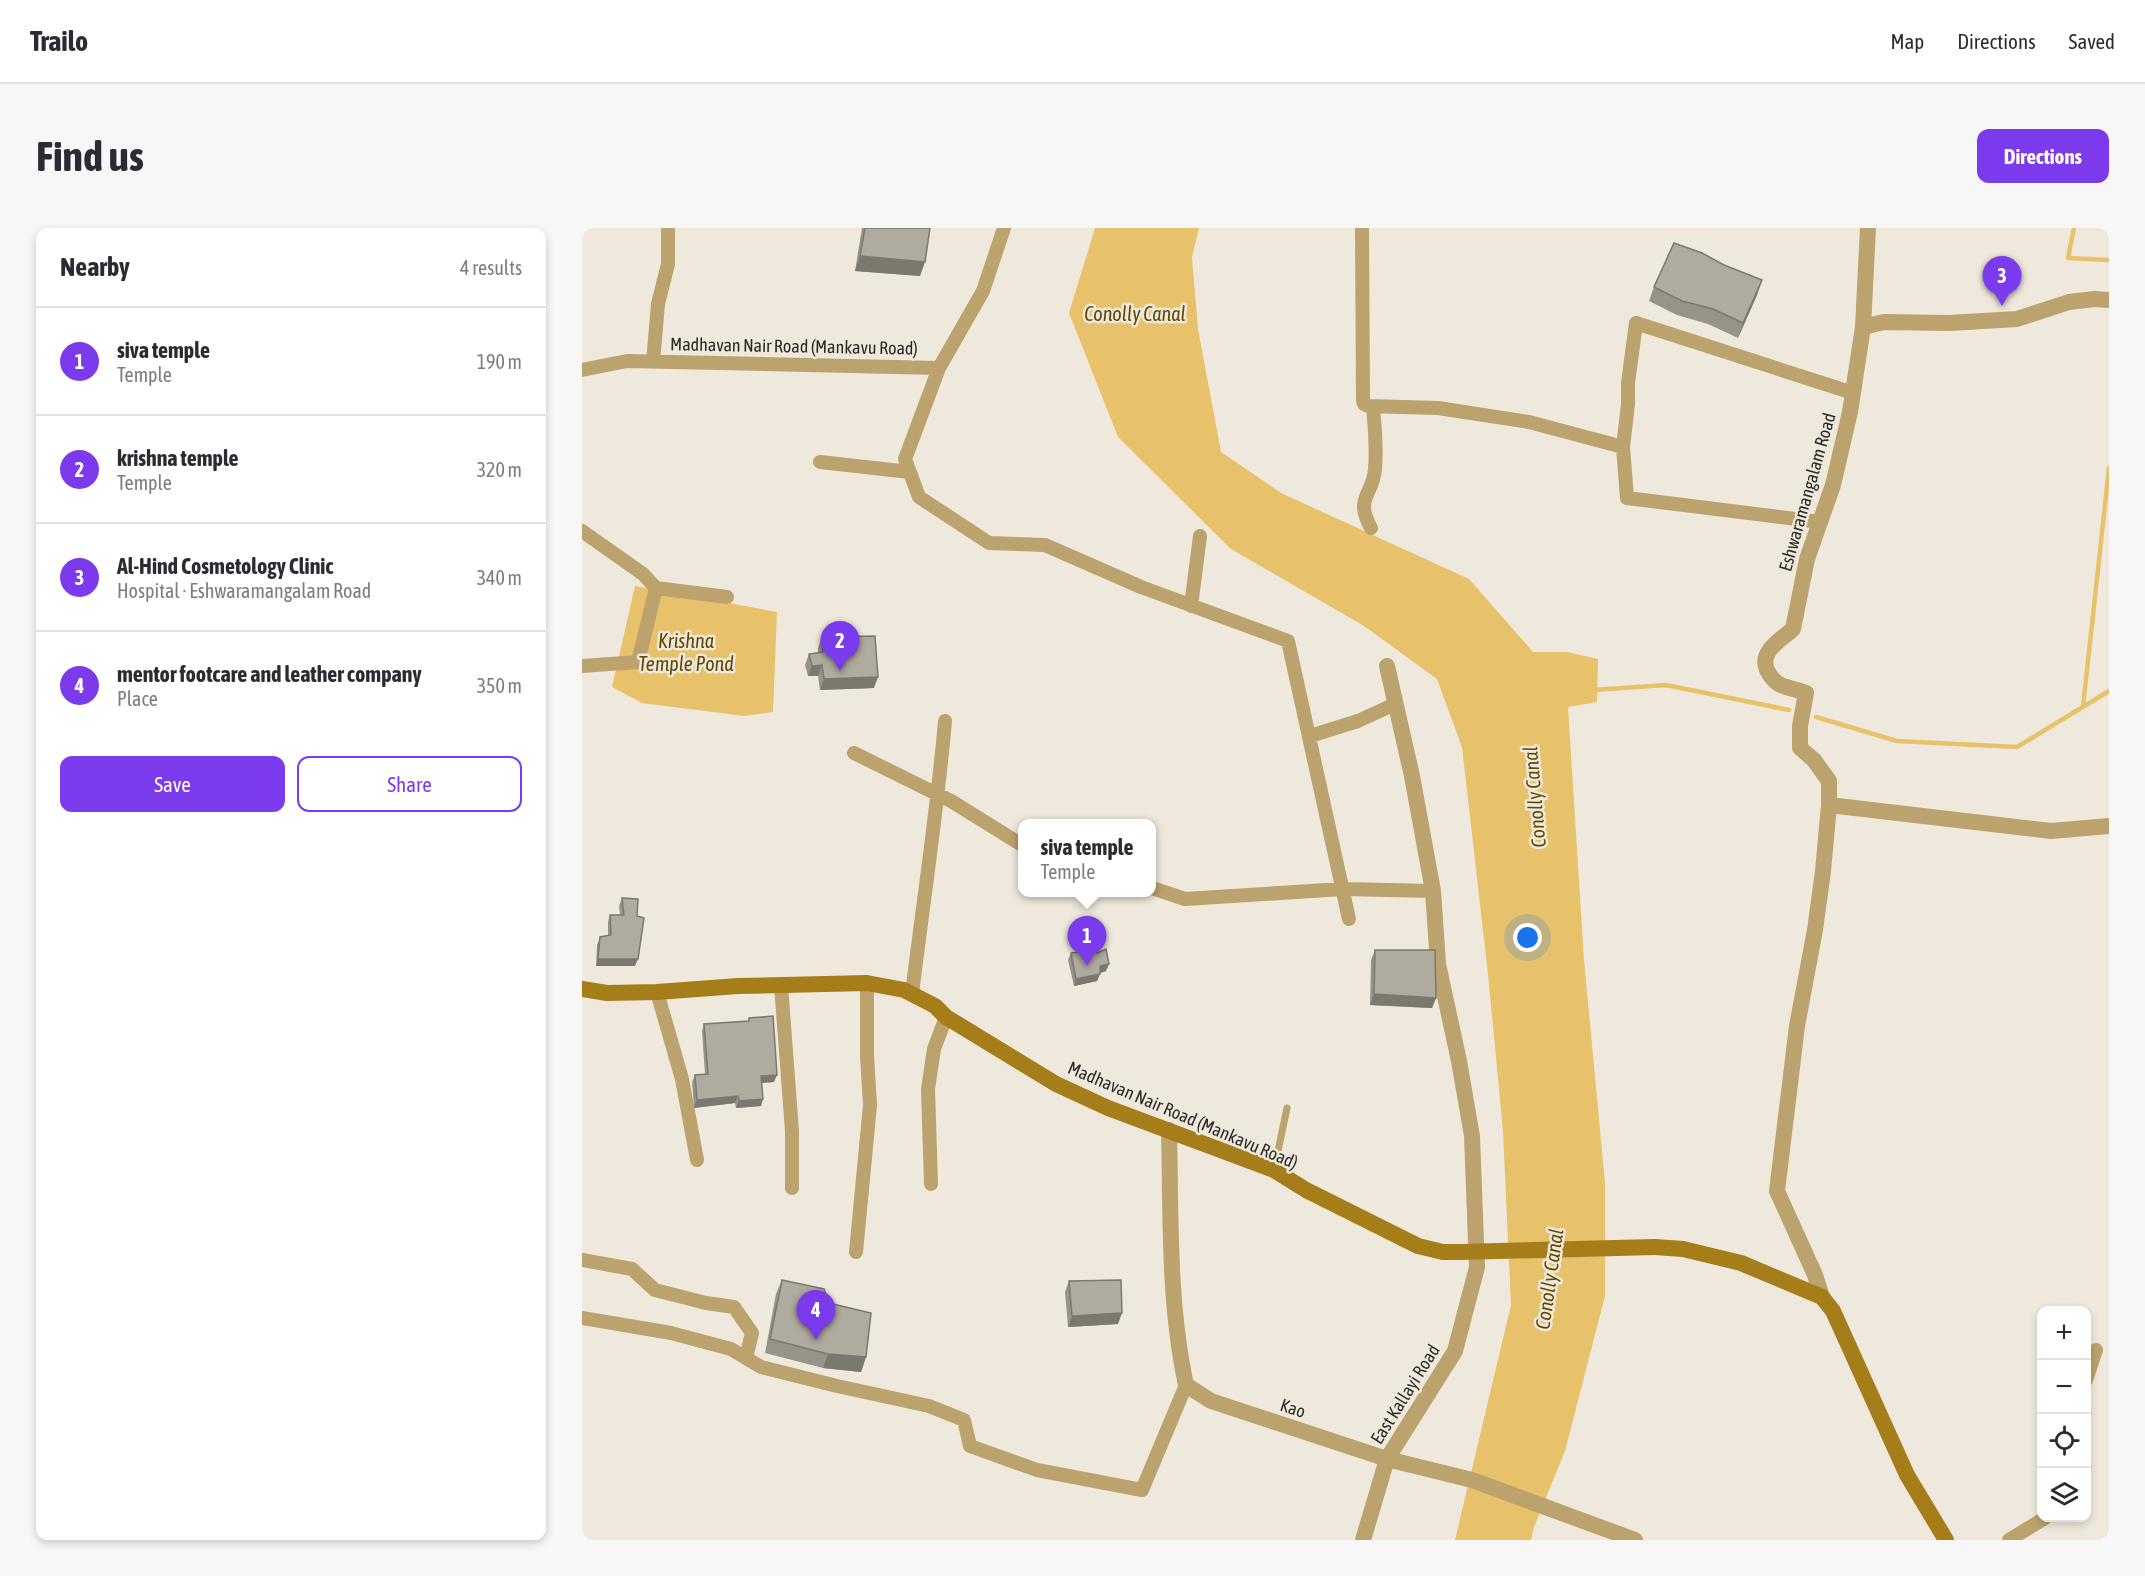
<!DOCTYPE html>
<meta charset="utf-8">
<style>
body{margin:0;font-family:"Asap Condensed",sans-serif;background:#f7f7f7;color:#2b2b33}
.controls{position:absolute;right:18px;bottom:18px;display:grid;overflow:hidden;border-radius:12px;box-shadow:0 3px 9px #0003}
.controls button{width:54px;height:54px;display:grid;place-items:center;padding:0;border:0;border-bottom:2px solid #e1e1e2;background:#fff;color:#2b2b33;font:30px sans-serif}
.you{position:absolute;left:946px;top:710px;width:21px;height:21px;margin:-15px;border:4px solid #fff;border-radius:50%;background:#1a73e8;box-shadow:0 0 0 9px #1a73e833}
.badge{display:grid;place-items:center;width:39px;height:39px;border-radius:50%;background:#7c3aed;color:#fff;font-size:20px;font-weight:700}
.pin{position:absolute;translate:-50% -50px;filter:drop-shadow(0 2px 3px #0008)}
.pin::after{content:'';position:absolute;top:32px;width:21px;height:18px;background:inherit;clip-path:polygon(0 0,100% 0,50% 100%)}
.popup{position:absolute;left:436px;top:591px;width:138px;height:78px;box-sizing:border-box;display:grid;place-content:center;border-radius:12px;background:#fff;filter:drop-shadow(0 2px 4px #0005);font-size:20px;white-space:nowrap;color:#7c7c81}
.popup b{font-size:22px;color:#2b2b33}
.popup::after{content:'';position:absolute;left:50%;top:100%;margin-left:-12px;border:12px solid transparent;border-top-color:#fff}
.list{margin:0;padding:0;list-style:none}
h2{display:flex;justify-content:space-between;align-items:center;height:78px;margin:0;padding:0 24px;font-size:26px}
h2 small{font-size:20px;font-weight:400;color:#7c7c81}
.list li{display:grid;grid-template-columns:39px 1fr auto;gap:18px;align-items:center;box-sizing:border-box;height:108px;padding:0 24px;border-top:2px solid #e1e1e2}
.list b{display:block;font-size:22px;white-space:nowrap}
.list p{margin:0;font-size:20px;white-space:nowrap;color:#7c7c81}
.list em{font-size:20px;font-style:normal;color:#7c7c81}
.actions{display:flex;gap:12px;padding:18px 24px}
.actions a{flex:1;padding:14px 0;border:2px solid #7c3aed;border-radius:12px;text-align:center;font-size:21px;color:#7c3aed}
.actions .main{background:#7c3aed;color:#fff}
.icon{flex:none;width:33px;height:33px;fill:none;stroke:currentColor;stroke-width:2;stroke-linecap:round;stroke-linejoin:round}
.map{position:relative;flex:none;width:1527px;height:1312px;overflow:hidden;border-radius:12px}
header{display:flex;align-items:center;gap:36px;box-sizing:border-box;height:84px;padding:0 30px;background:#fff;border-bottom:2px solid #e1e1e2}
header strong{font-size:28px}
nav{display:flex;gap:33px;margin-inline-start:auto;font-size:21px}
.intro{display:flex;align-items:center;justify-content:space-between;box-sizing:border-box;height:144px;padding:0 36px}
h1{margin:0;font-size:42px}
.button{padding:15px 27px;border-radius:12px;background:#7c3aed;color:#fff;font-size:21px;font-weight:700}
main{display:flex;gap:36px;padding:0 36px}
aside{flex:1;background:#fff;border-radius:12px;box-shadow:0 3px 9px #0003}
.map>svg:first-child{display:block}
</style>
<header>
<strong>Trailo</strong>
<nav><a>Map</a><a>Directions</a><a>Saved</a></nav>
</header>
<div class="intro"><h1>Find us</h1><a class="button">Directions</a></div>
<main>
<aside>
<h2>Nearby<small>4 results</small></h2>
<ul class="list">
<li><span class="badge">1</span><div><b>siva temple</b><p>Temple</p></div><em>190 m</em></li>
<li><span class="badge">2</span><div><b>krishna temple</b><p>Temple</p></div><em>320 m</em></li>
<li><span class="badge">3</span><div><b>Al-Hind Cosmetology Clinic</b><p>Hospital · Eshwaramangalam Road</p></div><em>340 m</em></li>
<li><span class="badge">4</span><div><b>mentor footcare and leather company</b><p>Place</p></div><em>350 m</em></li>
</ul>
<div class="actions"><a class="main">Save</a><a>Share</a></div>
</aside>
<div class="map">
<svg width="1527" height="1312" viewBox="0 0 1527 1312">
<rect width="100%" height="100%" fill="#efe9dd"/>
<path fill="#e8c16b" d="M513,0H617L610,29L616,101L639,224L699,265L887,351L951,424H985L1016,431L1015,474L986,479L1002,732L1023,955V1068L983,1223L952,1299L949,1312H873L929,1077L921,903L906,746L880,519L855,451L782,398L649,321L536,209L487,85Z
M53,358L195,384L191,484L162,488L60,475L30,459Z"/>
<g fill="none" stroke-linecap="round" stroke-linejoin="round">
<path stroke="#e8c16b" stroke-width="4.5" d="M1492,0L1486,30L1527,32
M1011,462L1084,457L1207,482
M1501,479L1527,240
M1234,489L1315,513L1435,519L1527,463"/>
<path stroke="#bca26c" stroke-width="7" d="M692,942L705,880"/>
<path stroke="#bca26c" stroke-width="14" d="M780,0L781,172L782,176L786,178L856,180L947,194L1041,219L1046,176V155L1054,95L1271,165
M71,134L76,76L86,36V0
M357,140L401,63L422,0
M0,142L45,133L357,140L323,231L337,269L407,315L463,317L559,359L706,413L767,691
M1041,219L1045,270L1238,294
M238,234L328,244
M789,300C772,269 791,268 793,241C795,220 793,200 791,179
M0,303L61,346L74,360L145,369
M609,378L618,308
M0,438L56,434L74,360
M728,508L776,493L813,476
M272,525L369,573L440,617
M570,660L603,671L761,661L851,663
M199,757L210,903V960
M75,764L100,851L115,932
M330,766C341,675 355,585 363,493
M349,956L346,861L352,821L364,789
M274,1024L288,877L285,828V755
M0,1032L50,1041L73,1062L124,1075L152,1079L170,1105L164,1130
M0,1090L89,1105L149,1121L179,1139L255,1158L347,1178L382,1192L388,1218L455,1242L560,1262L604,1157
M1504,1152L1514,1122
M1427,1312L1463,1290"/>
<path stroke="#bca26c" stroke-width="16" d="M1281,99L1286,0
M1247,577L1469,603L1527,598
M587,902C589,986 586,1074 604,1157L629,1173L805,1231L890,1252L1053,1312
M1240,1069L1233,1047L1195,963L1215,798L1233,702L1241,643L1247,577V553L1232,532L1218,520V498L1224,465C1215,461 1206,461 1197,456C1191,453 1188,448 1185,442C1177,423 1199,412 1211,401L1225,331L1251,257L1268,184L1281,99L1302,94L1367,95L1435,91L1487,74L1513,71L1527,72
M781,1312L805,1231L873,1123L895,1039L890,908L877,833L856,736L851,663L830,548L805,438"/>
<path stroke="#a57e1a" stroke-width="16" d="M0,761L25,765L75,764L156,758L285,755L322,762L353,778L364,789L474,856L526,880L692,942L724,962L836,1018L861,1024H879
M1073,1019L1101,1021L1159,1035L1240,1069L1251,1083L1325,1247L1364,1312"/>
<path stroke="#a57e1a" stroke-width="16" d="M879,1024L1073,1019"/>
</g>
<path fill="#979389" d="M280,0H348L338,48L273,43Z
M1142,37L1180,52L1175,67L1156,110L1126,96L1095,87L1067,73L1072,59Z
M240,409L292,460L238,462L236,448H226L223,437L227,426L236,425V420Z
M40,670L53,738H14L15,717L18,709L26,707V694L28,687H38L37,678Z
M793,722L854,770L850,780L788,777L789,732Z
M489,725L524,743L518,745L515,753L492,758L486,732Z
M167,790L192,854L180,855L179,878L154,880L153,875L112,880L110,854L113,847L123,846L120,803L122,796L166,793Z
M200,1052L247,1075L284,1129L279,1144L241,1140L183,1125L194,1066Z
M487,1053L536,1096L486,1099L483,1064Z"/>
<path fill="#7b786f" d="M278,28L343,34L338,48L273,43Z
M1180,52L1175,67L1156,110L1161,95Z
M240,437L236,448H226L230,438Z
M296,449L292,460L238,462L242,451Z
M16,731H56L53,738H14Z
M527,736L524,743L515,746L518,738Z
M518,746L515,753L492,758L494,751Z
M792,766L854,770L850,780L788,777Z
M195,847L192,854L177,855L179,848Z
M156,868L153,875L112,880L115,872Z
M181,871L179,878L154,880L157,873Z
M540,1085L536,1096L486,1099L490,1088Z
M246,1126L284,1129L279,1144L241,1140Z"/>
<path fill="#b0ab9f" stroke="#7b786f" stroke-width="1.5" d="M283,0H348L343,34L278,28Z
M1092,15L1120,25L1142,37L1180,52L1161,95L1131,81L1100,73L1072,59Z
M293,408L296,449L242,451L240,437L230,438L227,426L241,424L240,409Z
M40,670L56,671L55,688L62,690L56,731H16L18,709L29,707L28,687H42Z
M512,721L515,725L524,721L527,736L518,738V746L494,751L489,725Z
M793,722H853L854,770L792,766Z
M191,788L195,847L179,848L181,871L157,873L156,868L115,872L113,847L126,846L122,796L167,793V790Z
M200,1052L242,1061L247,1075L289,1085L284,1129L246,1126L188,1111Z
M539,1052L540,1085L490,1088L487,1053Z"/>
<g text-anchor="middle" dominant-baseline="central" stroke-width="5" stroke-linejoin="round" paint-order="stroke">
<g font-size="18" fill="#2d2a26" stroke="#efe9dd">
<text transform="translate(212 118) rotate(1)">Madhavan Nair Road (Mankavu Road)</text>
<text transform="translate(1225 264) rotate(-74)">Eshwaramangalam Road</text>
<text transform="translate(601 887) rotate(23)">Madhavan Nair Road (Mankavu Road)</text>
<text transform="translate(823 1166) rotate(-58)">East Kallayi Road</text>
<text transform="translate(711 1180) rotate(18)">Kao</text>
</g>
<g font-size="20" font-style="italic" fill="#614700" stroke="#efe9dd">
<text x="553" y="85">Conolly Canal</text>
<text x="104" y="412">Krishna<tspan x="104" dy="23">Temple Pond</tspan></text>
<text transform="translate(952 569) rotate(-95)">Conolly Canal</text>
<text transform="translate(967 1051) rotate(-82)">Conolly Canal</text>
</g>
</g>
</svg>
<div class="controls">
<button>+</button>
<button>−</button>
<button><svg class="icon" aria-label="locate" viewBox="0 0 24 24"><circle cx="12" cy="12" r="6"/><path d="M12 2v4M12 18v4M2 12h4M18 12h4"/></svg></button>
<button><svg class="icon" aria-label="layers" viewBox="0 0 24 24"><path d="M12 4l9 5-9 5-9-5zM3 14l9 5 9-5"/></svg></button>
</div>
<div class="you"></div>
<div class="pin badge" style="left:505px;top:738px">1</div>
<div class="popup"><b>siva temple</b>Temple</div>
<div class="pin badge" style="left:258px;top:443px">2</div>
<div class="pin badge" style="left:1420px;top:78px">3</div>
<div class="pin badge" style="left:234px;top:1112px">4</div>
</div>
</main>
